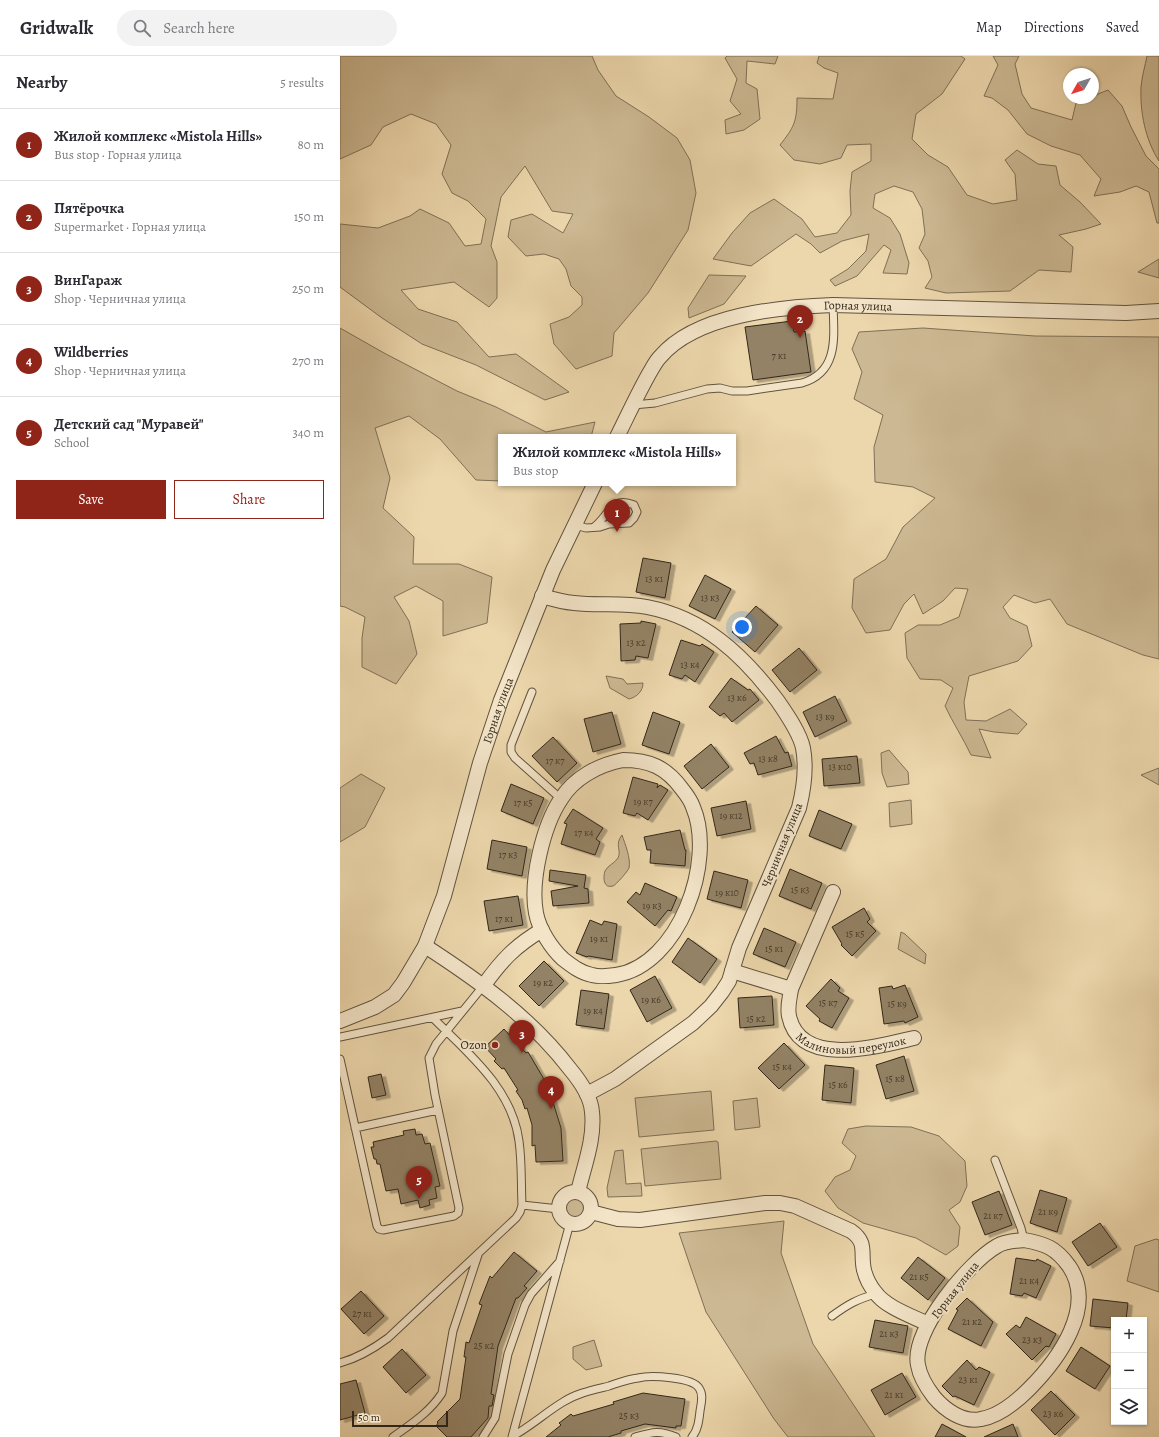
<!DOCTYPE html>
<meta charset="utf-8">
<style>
body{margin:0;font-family:Alegreya,serif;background:#f2f2f3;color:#2b2b33}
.controls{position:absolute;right:12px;bottom:12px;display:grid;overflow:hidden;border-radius:0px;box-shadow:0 1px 3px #0004}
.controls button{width:36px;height:36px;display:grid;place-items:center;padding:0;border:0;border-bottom:1px solid #e1e1e2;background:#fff;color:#2b2b33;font:20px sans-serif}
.compass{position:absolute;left:723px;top:12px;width:36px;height:36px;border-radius:50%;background:#fff;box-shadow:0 1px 3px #0004;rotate:231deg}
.scale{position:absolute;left:12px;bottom:10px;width:96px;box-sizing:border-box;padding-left:4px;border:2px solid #322719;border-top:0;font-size:11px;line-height:14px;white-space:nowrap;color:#322719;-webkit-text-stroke:3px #f3e4c8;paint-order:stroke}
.you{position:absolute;left:402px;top:571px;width:14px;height:14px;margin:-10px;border:3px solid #fff;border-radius:50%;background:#1a73e8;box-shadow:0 0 0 6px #1a73e833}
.badge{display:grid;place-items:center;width:26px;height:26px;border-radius:50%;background:#8f2418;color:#fff;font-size:13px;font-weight:700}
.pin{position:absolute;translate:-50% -33px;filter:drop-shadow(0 1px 2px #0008)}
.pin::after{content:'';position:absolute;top:21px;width:14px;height:12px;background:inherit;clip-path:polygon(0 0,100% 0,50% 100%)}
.popup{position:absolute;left:158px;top:378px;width:238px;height:52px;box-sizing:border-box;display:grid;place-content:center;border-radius:0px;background:#fff;filter:drop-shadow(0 1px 3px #0005);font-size:13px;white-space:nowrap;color:#7c7c81}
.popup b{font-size:15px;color:#2b2b33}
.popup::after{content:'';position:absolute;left:50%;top:100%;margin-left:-8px;border:8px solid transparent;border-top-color:#fff}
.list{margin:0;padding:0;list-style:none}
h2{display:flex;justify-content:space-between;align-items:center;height:52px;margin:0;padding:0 16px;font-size:17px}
h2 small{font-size:13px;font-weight:400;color:#7c7c81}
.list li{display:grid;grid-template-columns:26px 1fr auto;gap:12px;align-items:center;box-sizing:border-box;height:72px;padding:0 16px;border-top:1px solid #e1e1e2}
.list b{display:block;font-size:15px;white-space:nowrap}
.list p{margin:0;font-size:13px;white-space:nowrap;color:#7c7c81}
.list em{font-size:13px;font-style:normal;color:#7c7c81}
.actions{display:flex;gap:8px;padding:12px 16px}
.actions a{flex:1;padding:9px 0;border:1px solid #8f2418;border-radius:0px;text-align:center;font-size:14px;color:#8f2418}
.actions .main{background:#8f2418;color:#fff}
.icon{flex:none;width:22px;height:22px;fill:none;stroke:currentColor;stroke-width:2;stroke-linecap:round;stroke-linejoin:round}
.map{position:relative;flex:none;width:819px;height:1381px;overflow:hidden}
header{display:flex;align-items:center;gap:24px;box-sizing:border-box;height:56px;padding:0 20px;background:#fff;border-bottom:1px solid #e1e1e2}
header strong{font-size:19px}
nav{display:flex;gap:22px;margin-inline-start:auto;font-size:14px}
.search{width:280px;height:36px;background:#f2f2f3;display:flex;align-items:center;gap:10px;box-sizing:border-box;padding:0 14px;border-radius:22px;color:#7c7c81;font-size:15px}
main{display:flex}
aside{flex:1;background:#fff}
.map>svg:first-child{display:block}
</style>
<header>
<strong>Gridwalk</strong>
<div class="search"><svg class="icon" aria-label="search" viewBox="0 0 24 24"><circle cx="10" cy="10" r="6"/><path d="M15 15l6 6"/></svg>Search here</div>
<nav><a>Map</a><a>Directions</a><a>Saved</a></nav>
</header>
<main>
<aside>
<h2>Nearby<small>5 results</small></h2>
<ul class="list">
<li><span class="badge">1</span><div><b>Жилой комплекс «Mistola Hills»</b><p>Bus stop · Горная улица</p></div><em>80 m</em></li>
<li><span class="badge">2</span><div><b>Пятёрочка</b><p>Supermarket · Горная улица</p></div><em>150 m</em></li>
<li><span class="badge">3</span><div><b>ВинГараж</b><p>Shop · Черничная улица</p></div><em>250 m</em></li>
<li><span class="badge">4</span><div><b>Wildberries</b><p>Shop · Черничная улица</p></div><em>270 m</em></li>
<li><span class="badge">5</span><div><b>Детский сад &quot;Муравей&quot;</b><p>School</p></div><em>340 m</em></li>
</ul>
<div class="actions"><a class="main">Save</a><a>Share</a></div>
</aside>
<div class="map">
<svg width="819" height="1381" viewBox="0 0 819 1381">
<defs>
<filter id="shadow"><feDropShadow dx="4.5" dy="2.5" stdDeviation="0" flood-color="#0004"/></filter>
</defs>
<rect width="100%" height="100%" fill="#ecd6ab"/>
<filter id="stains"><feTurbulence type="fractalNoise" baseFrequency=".005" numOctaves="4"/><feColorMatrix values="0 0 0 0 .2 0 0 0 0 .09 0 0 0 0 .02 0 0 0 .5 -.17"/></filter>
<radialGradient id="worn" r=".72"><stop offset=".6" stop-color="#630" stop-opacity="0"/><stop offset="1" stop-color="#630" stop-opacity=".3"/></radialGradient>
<path fill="#ccb892" stroke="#7f7056" d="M0,0H252L258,14L276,40L309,61L337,82L350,104L356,137L348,174L308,237L274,277L272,300L236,313L214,288L210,268L229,261L242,249V241L231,230L226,213L219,203L204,198L186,200L168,181L171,164L192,158L223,177L233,158L212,155L185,110L161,141L151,190L157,206V242L149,251L114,226L61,234L78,253L117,266L149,301L176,298L229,336L205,344L136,309L82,288L42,262L0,231V168L38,172L70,160L80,153L109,167L125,190L141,188L146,163L128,145L112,137L102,118L111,89L96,68L71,58L43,71L31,89L0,103Z
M387,0H438L435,8L407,5L406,27L417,33L420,63L404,74L386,78L385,64L401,58L390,45L397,23L385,2Z
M479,0H621L625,3L602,38L576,58L572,83L588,99L608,111L627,139L653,148L677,144L675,118L665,104L677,94L698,108L716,110L720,129L740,146L761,168L746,173L719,179L733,191L731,216L699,214L670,235L606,237L585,232L592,221L588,205L579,192L585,178L582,153L573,136L554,130L535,138L533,152L550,162L560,178L569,207L567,218L543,217L551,194L544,189L517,220L495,230L490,224L508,213L526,195L529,178L502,185L480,197L471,188L456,178L411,210L373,203L392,177L410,157L434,143L462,163L475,181L497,177L511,159L510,135L512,116L531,105V88L507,89L501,102L480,108L454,104L440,89C454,71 457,66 457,42L493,43L498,17L484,12L477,7Z
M653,0H679L675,8L682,38L691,52L732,64L736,47L748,42H753V40L768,34L782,50L791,71L806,100L819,113V167H817L809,136L796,130L780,136L754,140L761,123L740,99L711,90L687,78L668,54L652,42L644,40L658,9Z
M807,0H819V105C805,83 800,56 801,31C802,20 805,10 807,0Z
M819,203V222L798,216Z
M369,219L406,220L384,248L349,262L348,252Z
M0,272L44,297L117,335L156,351L206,376L255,366L251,381H161V425L136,424L100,383L69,360L35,372L50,422L43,452L74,481L73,508H119L152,521L147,567L103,580V545L76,530L54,541L69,565L77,598L56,628L22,611V582L25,561L5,551L0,550Z
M583,272L695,280L819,281V603L803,599L727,568L710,543L695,547L674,539L663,551L670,562L687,570L692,590L678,605L629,620L624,646L626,664L646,665L670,653L687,668L678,678L654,676L639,673L651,702L631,699C623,682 613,667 605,650L613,632L601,624L580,623L567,602L565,577L578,569H600L619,561L628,533L615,532L603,545L583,558L574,538L564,548L550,574L526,577L512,552L514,523L546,503L563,471L595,442L573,431L535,426L534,391L543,359L514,343L522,316L512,293L519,276Z
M266,620L283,623L287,628L303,627C303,635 297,641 289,643L270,632Z
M549,694L568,716L569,728L547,731L542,717L541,697Z
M819,712V729L801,719Z
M21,718L45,732L25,771L0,786V732Z
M571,744L572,768L550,771L549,747Z
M282,779C285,788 291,802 289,812C288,815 276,829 273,830C263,833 263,821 265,815C268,809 274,808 278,802C282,794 274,789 282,779Z
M561,876L565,878L586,898L585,908L558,893Z
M371,1035L374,1074L299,1081L295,1042Z
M417,1042L420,1071L395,1074L393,1045Z
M526,1070L571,1071L599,1080L625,1105L627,1130L620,1146L609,1154L620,1171L618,1190L606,1199L576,1182L523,1167L498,1152L485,1135L495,1121L510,1114L516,1100L502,1087L508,1073Z
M376,1085L378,1086L381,1123L305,1130L301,1093Z
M283,1094L286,1128L301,1127L302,1140L268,1141L267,1132L275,1095Z
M226 1152a9 9 0 1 1 18 0a9 9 0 1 1-18 0Z
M444,1165L441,1197L473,1288L535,1381H448L434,1363L366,1256L339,1177Z
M816,1183L819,1184V1236L787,1225L795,1190Z
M254,1284L262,1310L246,1314L233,1303V1291Z"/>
<path fill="#938265" stroke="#322719" filter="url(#shadow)" d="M452,265L454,276L465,275L471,316L413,324L405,271Z
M303,502L331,507L325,542L296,536Z
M365,519L391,533L375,563L349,550Z
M416,550L438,569L415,596L392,576Z
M301,565L316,568L308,602L296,600L295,604L281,605L280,568L301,567Z
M341,584L360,590L362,588L374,596L355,626L345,619L342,623L329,619Z
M459,592L477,614L450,636L432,614Z
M391,622L408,634L410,633L419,644L392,666L384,657L380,660L369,651Z
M495,640L507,665L475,681L463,656Z
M272,656L281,688L253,696L244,663Z
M313,656L340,666L329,698L302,689Z
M436,680L445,697L448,696L452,710L418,719L414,707L410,708L404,697Z
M213,681L237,707L217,726L192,700Z
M371,688L389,711L362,733L344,710Z
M517,700L520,727L484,730L482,703Z
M293,721L318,728L317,732L320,729L328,734L308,764L297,757L295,760L283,757Z
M171,728L204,742L193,768L161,755Z
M406,745L411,773L377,780L371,752Z
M233,753L263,772L256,783L260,786L255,799L221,788L227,768L224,767Z
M479,754L512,768L501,793L469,780Z
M340,774L345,794H346L345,810L310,807L311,794H307L304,781Z
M152,784L187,791L182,820L147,813Z
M450,813L482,827L471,853L439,840Z
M210,814L246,819L244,832L248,833L249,847L213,850L211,835L238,830L209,825Z
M374,815L408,824L401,852L367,843Z
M305,827L337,841L331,855L328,854L315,870L287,846L296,836L300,839Z
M178,840L183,869L149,875L144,845Z
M524,852L530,863L527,866L536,875L512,900L501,889L502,888L492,871Z
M250,864L262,869L264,865L277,868L272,904L248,900L247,901L236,897Z
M424,872L456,886L445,911L413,898Z
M348,882L377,903L360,927L332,906Z
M204,905L224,925L199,950L179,930Z
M315,920L332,952L307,966L290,934Z
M491,923L500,932L498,935L509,942L492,972L479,965L480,963L466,950Z
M565,929L578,961L565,967L564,965L544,968L539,932L552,930L553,933Z
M241,934L269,938L264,973L236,969Z
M432,940L434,969L400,972L398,942Z
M164,973L186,997L188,996L208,1030L221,1072L223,1105L196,1106L195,1089L192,1090V1069L187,1052L185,1053L182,1044L176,1035L178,1034L164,1012L162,1013L154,1005L156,1003L145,991Z
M444,987L465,1009L439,1033L418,1012Z
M564,1000L574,1035L546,1043L536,1009Z
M485,1009L514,1012L511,1047L482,1044Z
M41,1018L46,1039L32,1042L28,1021Z
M75,1073L76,1079L82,1078L85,1088L90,1087L100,1130L95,1131L97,1142L89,1144L90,1149L80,1152L78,1144L61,1148L58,1133L46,1135L40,1108H37L36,1103H34L31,1091H34L33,1086L64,1079L63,1075Z
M700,1134L727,1142L717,1176L690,1167Z
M659,1135L672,1169L645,1179L632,1146Z
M760,1167L777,1191L748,1210L732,1186Z
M174,1196L197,1215L184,1230L187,1232L178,1242H176L158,1290L151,1338L154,1339L152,1350H149L148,1362L131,1381H107L96,1370L98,1367L97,1366L120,1343L126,1301H124L126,1286L129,1287L142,1249L139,1248L150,1220L152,1222Z
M578,1201L605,1222L588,1244L561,1222Z
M676,1202L696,1205L697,1203L711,1210L696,1242L684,1237L682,1240L670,1238Z
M21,1235L44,1260L24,1278L1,1253Z
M627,1242L653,1266L641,1290L608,1273L618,1254L616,1253Z
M753,1243L788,1247L786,1264H774V1272L750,1270Z
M686,1261L716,1278L709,1291L706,1290L692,1304L666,1278L676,1269L680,1272Z
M535,1264L568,1270L563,1297L529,1291Z
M741,1291L770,1310L755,1333L726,1315Z
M62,1293L86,1319L66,1337L43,1311Z
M627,1304L636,1314L639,1311L650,1316L634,1349L615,1340L613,1341L602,1330Z
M562,1317L576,1341L545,1359L531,1334Z
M16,1324L25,1357L0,1364V1328Z
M711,1335L735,1359L715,1379L691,1354Z
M303,1337L345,1343L341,1370H336V1372L305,1368L281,1375V1377L268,1381H206L221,1369L219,1367L231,1358L233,1360L274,1348L273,1346Z
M602,1368L626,1381H595Z
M673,1368L678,1381H644Z"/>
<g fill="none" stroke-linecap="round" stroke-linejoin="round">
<defs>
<path id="service" d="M293,349L315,347L367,333L380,332L392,335H407L462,327C499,316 494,281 493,249
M235,469L246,472L260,471L269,468L289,467L294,462L297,456L294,449C271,439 269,460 254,471
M192,636L171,689V696L175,702L221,743
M0,981L122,955
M0,1003L37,1170L39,1173L43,1174L114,1160L118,1157L119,1152L95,1039L89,1002L96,988L144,929
M15,1072L98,1054
M655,1104L681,1172L684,1184
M182,1149L219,1153
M492,1260C507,1249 517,1243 536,1238
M0,1307C18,1302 33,1293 48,1282L176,1162L180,1156L182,1149C181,1128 182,1106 179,1085C172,1032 128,997 93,962
M173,1380C191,1370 205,1357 223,1346C237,1337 253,1334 269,1330C278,1327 288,1323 298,1322C311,1319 352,1321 359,1332C364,1339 361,1348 360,1355C359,1364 358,1374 352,1381
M53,1381C71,1368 90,1356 102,1337L113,1275L138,1199
M143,1381L155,1362L168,1298L185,1249L191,1238L220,1205
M172,1381L230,1167
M295,1381C313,1376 319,1374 336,1381"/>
<g id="minor">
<path id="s1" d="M277,381C288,359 298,337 310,316C313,311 316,305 320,301C356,258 441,251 493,249L786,257L819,255"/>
<path d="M202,540C212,543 223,546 234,547C258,550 283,546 307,551C364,562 403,599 437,644C446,657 460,677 463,692C467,713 464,732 459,752L399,892L389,925L382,936L371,950L353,967L275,1023L247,1038"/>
<path d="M283,704C309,704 326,711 342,733C346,738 351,745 353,751C376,805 339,909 276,919C269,920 259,921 252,919C241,917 232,910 223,903C211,892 199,873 196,857C190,825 203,770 221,743C234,722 258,709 283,704Z"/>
<path id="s2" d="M493,836L451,933C450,941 447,951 449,960C460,1013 539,990 574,982"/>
<path d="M85,890C139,925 191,962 230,1013C240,1025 251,1040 252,1056C255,1083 244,1110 238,1136"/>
<path d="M392,915L451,933"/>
<path d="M144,929C162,904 175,890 202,874"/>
<path id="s3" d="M0,965L35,951L54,939L63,927L85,890L104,840L140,707L161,644L213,514L255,427"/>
<circle cx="235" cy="1152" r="16"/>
<path d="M251,1156L278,1163L300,1164L425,1147H440L455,1150L511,1175C528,1187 520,1197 524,1214C526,1222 530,1230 535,1236C545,1251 572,1260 588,1268"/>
<path d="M684,1184C706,1188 716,1192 729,1210C757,1251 718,1304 689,1333C677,1345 660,1360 641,1363C623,1367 605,1354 594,1341C587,1332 580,1321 578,1309C571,1275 629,1206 657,1190C665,1185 675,1185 684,1184Z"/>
</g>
</defs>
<use href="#service" stroke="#60533e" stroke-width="9"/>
<use href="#minor" stroke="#60533e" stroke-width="16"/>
<use href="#service" stroke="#f3e4c8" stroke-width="7"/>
<use href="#minor" stroke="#f3e4c8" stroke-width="14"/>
</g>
<circle fill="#8f2418" stroke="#f3e4c8" stroke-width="1.5" cx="155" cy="989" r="4"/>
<g text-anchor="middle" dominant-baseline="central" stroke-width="4" stroke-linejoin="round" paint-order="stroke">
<g font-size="10" fill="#4a3e2c">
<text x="439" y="299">7 к1</text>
<text x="314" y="522">13 к1</text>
<text x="370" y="541">13 к3</text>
<text x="296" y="586">13 к2</text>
<text x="350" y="608">13 к4</text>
<text x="397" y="641">13 к6</text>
<text x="485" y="660">13 к9</text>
<text x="428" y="702">13 к8</text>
<text x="215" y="704">17 к7</text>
<text x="500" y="710">13 к10</text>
<text x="303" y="745">19 к7</text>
<text x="183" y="746">17 к5</text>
<text x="391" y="759">19 к12</text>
<text x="244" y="776">17 к4</text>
<text x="168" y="798">17 к3</text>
<text x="460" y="833">15 к3</text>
<text x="387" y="836">19 к10</text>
<text x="312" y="849">19 к3</text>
<text x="164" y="862">17 к1</text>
<text x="515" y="877">15 к5</text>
<text x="259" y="882">19 к1</text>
<text x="434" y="892">15 к1</text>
<text x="203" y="926">19 к2</text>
<text x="311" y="943">19 к6</text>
<text x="488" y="946">15 к7</text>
<text x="557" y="947">15 к9</text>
<text x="253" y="954">19 к4</text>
<text x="416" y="962">15 к2</text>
<text x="442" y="1010">15 к4</text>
<text x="555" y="1022">15 к8</text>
<text x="498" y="1028">15 к6</text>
<text x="708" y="1155">21 к9</text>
<text x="653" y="1159">21 к7</text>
<text x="579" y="1220">21 к5</text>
<text x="689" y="1224">21 к4</text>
<text x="22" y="1257">27 к1</text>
<text x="632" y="1265">21 к2</text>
<text x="549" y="1277">21 к3</text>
<text x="692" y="1283">23 к3</text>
<text x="144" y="1289">25 к2</text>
<text x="628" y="1323">23 к1</text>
<text x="554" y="1338">21 к1</text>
<text x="713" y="1357">23 к6</text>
<text x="289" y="1359">25 к3</text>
</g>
<g font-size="12" fill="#322719" stroke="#f3e4c8">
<text stroke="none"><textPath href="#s1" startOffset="301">Горная улица</textPath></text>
<text stroke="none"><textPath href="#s3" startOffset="365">Горная улица</textPath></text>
<text transform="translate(442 789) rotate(-68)">Черничная улица</text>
<text stroke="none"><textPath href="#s2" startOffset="210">Малиновый переулок</textPath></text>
<text transform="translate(615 1234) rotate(-52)">Горная улица</text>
</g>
<g font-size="12" fill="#322719" stroke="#f3e4c8" text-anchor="end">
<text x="147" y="989">Ozon</text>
</g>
</g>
<rect width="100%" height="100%" filter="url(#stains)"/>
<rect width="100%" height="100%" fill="url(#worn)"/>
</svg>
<div class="controls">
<button>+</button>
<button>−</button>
<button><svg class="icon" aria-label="layers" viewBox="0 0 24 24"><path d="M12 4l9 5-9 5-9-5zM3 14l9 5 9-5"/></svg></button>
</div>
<svg class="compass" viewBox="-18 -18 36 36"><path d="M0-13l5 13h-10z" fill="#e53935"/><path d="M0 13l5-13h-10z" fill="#7c7c81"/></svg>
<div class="scale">50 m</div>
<div class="you"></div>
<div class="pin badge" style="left:277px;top:476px">1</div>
<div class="popup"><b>Жилой комплекс «Mistola Hills»</b>Bus stop</div>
<div class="pin badge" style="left:460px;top:282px">2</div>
<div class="pin badge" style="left:182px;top:997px">3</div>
<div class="pin badge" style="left:211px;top:1053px">4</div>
<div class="pin badge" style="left:79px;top:1143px">5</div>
</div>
</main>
